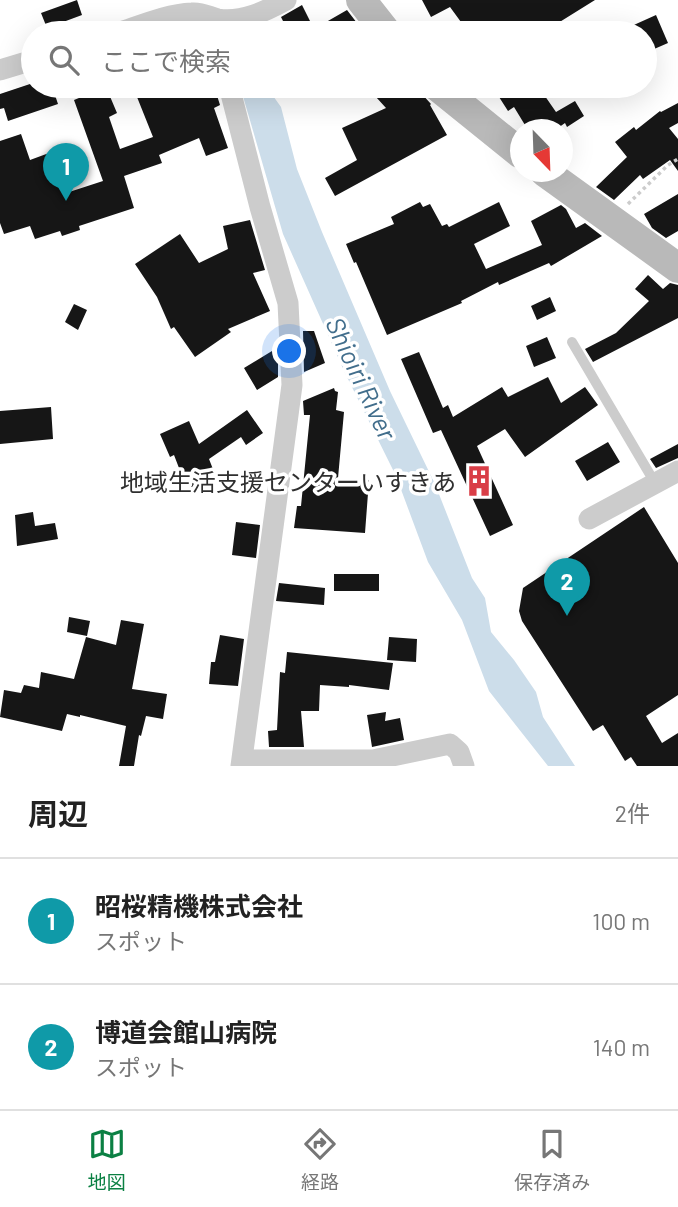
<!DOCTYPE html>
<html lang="ja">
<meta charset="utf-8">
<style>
body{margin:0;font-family:Barlow,"Noto Sans JP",sans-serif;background:#f2f2f2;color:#222}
.compass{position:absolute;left:510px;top:119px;width:63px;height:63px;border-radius:50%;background:#fff;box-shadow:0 7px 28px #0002;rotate:157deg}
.you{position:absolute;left:290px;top:352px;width:24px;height:24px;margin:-18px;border:5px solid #fff;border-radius:50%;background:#1a73e8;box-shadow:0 0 0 10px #1a73e833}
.badge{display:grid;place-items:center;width:46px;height:46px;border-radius:50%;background:#0b8043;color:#fff;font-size:23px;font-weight:700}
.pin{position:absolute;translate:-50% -58px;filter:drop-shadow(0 2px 4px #0008)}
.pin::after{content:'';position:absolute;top:37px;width:24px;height:21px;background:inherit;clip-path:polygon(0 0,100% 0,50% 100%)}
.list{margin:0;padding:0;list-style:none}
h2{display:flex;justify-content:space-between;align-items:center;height:91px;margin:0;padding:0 28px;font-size:30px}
h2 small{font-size:23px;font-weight:400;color:#767676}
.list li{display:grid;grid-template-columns:46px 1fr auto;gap:21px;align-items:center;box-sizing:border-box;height:126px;padding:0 28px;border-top:2px solid #e0e0e0}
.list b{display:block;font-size:26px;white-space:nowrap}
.list p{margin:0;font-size:23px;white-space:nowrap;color:#767676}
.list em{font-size:23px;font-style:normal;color:#767676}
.icon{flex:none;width:38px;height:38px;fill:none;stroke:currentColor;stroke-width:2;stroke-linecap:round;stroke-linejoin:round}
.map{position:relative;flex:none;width:678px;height:766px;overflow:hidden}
.search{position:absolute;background:#fff;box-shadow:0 7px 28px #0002;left:21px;right:21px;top:21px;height:77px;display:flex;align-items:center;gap:18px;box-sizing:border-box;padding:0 24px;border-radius:38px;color:#767676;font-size:26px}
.sheet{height:343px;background:#fff}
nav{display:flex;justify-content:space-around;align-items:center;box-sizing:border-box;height:98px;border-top:2px solid #e0e0e0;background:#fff;font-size:19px;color:#767676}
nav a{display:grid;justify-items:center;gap:4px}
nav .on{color:#0b8043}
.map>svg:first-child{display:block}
</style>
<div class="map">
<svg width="678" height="766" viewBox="0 0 678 766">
<rect width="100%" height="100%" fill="#fff"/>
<path fill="#ccddea" d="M240,86H266L281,107L297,169L322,232L390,391L435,484L472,578L485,598L491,632L514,660L536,692L543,717L575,766H548L489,691L462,620L428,562L396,476L345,373L283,234Z"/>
<path fill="#161616" d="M77,0L82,15L47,28L41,13Z
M422,0H595L542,33H469L450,7L431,17Z
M302,5L314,29L347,10L357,23L339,33H289L281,17Z
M656,15L668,43L645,53V33H616Z
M33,83V86H52L58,104L8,121L4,108L0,109V94Z
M153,86H214L220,105L214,108L228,148L206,156L199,138L159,155L162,163L124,176L134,208L79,226L80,230L62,236L60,231L35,239L30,226L4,234L0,223V141L21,134L30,160L49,153L63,194L103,181L74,100L106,87L117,113L109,117L120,149L153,137L135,92Z
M366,86H395L397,90L406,86H418L421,93L431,104L430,105L447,135L335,196L325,178L357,160L342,128L386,108Z
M492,86H538L556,112L575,101L584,116L567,127L565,123L555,130H528L514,107L508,111Z
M678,103V123L669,128L678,139V171L670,160L643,179L640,175L614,200L596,187L627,157L615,142L634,127L636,130L660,111L661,112Z
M678,194V231L666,238L652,228L644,214Z
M420,202L423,207L430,204L442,226L447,224L449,227L499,202L510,226L474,244L486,269L542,245L531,221L561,205L566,209L576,228L585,223L602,236L551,266L549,263L499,285L498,282L461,301L462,303L387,335L356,262L354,263L346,244L394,224L391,217Z
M250,220L265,270L253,273L270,311L228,329L231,332L195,357L174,327L171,329L157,297L135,264L180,234L199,263L228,249L223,226Z
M648,275L663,289L670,283L678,285V318L593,362L585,349L616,333L649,301L635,289Z
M550,297L556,311L537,320L531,306Z
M74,304L87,310L78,330L65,322Z
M303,331H314L325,363L304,372Z
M547,337L556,358L534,367L526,346Z
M272,351L278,361V377L257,390L244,368Z
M419,352L443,408L448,405L453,417L502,387L508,397L548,377L561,403L585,387L598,405L525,457L505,429L477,446L513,525L490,536L441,430L433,433L401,359Z
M334,388L335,391L338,392L336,410L344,412L338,478L369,480L365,533L294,528L297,506H301L310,415H304L303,401Z
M51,407L53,439L0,444V411Z
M247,410L263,433L246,445L241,437L209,459L218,482L189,494L174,455L170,457L160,434L189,421L199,444Z
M608,442L620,462L587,481L575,461Z
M678,444V458L656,468L650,459Z
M644,507L678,563V695L646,716L662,743L678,733V766H637L631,757L625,761L603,725L593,731L522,621L519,611L523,588Z
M33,512L35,526L55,523L58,539L17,546L15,515Z
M236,522L260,525L256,558L232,555Z
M334,574H379V591H334Z
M279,583L325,588L324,605L276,601Z
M69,617L90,621L87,636L67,632Z
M121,620L144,624L132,689L167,694L163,719L146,716L141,736L139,735L134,766H119L126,726L80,715V717L67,714L62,731L0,717L4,690L21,693L24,685L39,688L41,672L74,679L86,637L116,645Z
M220,635L244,639L238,686L209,684L211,662H215Z
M389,637L417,639L416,662L387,660Z
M287,652L393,663L389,690L349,685V687L320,685L319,711H301L304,747H269L268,731L277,730L280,672L285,673Z
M386,712L385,721L400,718L404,740L372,747L367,715Z"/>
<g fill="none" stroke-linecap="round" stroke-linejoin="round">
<path stroke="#ccc" stroke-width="3.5" stroke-dasharray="3.5 3.5" stroke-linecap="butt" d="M628,204L668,165L678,159"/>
<path stroke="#ccc" stroke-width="10" d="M572,342L655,483"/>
<path stroke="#ccc" stroke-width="21" d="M118,33C142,25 167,14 192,13C202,12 209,17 218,19C241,23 266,11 286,0
M0,70L33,60
M229,86L260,207L288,303L292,385L241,766
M589,519L678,471
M242,760H373L450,744L459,752L464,766"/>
<path stroke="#b9b9b9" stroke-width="30" d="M361,0L387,33
M437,86L520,153
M545,172L678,268"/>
</g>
<defs>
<symbol id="building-bare" viewBox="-9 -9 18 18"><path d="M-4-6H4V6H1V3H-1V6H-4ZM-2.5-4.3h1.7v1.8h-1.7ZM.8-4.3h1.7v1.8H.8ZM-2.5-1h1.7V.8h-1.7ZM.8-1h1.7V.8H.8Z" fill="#d93e47" stroke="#fff" stroke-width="2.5" paint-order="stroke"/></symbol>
</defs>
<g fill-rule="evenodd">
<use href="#building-bare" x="457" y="459" width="44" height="44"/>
</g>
<g text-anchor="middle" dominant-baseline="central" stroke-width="7" stroke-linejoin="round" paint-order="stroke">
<g font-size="24" fill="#2f2f2f" stroke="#fff" text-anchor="end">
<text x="456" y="481">地域生活支援センターいすきあ</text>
</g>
<g font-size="26" font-style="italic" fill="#426e8c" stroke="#fff">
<text transform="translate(362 378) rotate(65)">Shioiri River</text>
</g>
</g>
</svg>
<svg class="compass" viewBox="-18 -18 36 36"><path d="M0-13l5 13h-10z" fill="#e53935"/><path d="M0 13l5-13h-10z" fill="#767676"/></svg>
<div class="you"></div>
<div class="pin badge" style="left:66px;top:201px;background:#0f9aa8">1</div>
<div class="pin badge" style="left:567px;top:616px;background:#0f9aa8">2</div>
<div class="search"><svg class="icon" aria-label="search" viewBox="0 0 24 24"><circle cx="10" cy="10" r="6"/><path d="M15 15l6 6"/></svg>ここで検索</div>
</div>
<section class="sheet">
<h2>周辺<small>2件</small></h2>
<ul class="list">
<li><span class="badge" style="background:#0f9aa8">1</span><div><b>昭桜精機株式会社</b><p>スポット</p></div><em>100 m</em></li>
<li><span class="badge" style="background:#0f9aa8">2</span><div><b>博道会館山病院</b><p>スポット</p></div><em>140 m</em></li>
</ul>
</section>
<nav>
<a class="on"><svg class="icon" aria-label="map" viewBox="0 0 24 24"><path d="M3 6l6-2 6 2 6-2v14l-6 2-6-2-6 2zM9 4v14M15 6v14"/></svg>地図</a>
<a><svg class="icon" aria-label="directions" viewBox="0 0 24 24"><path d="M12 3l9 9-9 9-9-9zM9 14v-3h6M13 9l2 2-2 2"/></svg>経路</a>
<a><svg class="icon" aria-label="saved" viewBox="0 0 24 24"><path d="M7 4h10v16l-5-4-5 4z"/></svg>保存済み</a>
</nav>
